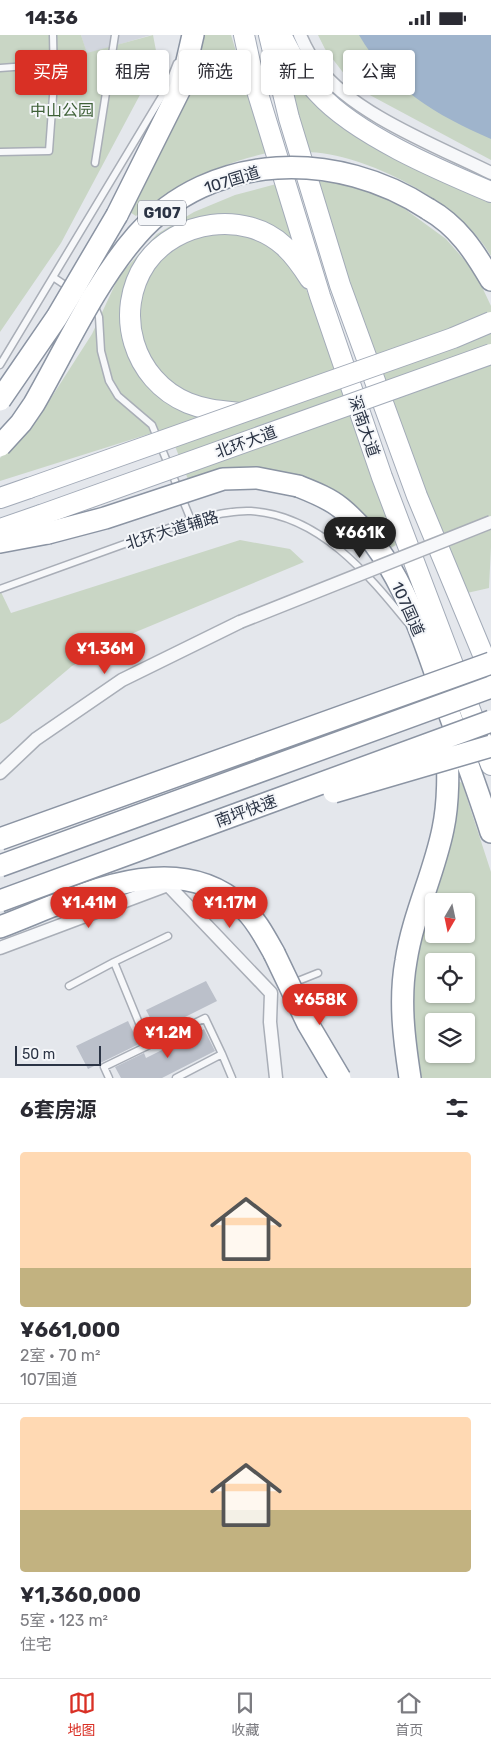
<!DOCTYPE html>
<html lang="zh">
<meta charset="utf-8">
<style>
:root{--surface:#fff;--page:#f2f2f3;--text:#2b2b33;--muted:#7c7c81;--line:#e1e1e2;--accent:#d93025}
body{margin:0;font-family:Rubik,"Noto Sans SC",sans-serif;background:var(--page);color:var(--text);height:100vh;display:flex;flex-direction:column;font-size:19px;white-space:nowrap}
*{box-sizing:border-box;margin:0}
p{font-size:16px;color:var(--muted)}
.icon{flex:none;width:28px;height:28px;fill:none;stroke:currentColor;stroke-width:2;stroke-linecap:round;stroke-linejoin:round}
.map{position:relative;height:1043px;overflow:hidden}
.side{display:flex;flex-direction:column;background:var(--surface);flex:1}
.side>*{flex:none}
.hud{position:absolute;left:15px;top:15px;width:461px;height:45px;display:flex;gap:10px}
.needle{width:32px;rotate:189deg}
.fabs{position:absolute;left:425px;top:858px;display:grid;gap:10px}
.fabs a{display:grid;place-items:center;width:50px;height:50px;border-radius:5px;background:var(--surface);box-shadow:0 1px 4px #0004;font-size:25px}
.scale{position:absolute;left:15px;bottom:12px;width:86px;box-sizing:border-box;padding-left:5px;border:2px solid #2b3445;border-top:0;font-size:14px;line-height:18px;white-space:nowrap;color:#2b3445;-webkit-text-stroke:4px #f4f6f9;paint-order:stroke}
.price{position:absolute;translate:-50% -42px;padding:0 11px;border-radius:18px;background:var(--accent);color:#fff;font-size:16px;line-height:32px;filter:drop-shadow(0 1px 2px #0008)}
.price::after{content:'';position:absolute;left:50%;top:30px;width:15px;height:11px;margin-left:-8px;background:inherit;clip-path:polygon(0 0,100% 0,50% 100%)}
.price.active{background:#222;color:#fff}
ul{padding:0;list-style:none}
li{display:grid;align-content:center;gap:10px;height:265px;padding:0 20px}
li+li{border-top:1px solid var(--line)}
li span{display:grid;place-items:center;height:155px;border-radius:5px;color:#555}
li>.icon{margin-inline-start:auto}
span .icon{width:90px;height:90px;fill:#fffc;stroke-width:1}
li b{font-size:21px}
h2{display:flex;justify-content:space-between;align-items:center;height:60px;padding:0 20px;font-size:21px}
.chip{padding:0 18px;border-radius:5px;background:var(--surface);box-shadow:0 1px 4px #0004;font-size:18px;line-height:45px}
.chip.active{background:var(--accent);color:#fff}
.status{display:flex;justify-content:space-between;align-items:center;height:35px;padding:0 25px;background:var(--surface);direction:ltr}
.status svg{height:14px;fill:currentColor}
.tabs{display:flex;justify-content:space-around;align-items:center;height:70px;border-top:1px solid var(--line);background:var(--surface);font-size:14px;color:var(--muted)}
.tabs a{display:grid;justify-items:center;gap:2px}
.tabs .active{color:var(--accent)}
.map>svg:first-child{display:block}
.built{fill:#d2d6de}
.green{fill:#c9d6c5;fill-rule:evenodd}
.water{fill:#9fb4cc}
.building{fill:#bbc0ca}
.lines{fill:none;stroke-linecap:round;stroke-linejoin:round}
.service-casing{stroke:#a9aeb7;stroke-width:9}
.minor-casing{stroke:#a9aeb7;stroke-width:15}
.primary-casing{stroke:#a3abb8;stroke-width:22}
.trunk-casing{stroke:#8b94a3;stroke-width:24}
.service{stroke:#f7f8fa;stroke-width:6}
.minor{stroke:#f7f8fa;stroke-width:12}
.primary{stroke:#fff;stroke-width:20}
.trunk{stroke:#fff;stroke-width:21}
.minor-bridge-casing{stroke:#a9aeb7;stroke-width:15;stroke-linecap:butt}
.primary-bridge-casing{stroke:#a3abb8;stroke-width:22;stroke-linecap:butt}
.trunk-bridge-casing{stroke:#8b94a3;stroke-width:24;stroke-linecap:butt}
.minor-bridge{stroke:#f7f8fa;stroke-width:12}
.primary-bridge{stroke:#fff;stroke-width:20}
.trunk-bridge{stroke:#fff;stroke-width:21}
.labels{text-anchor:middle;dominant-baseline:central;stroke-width:4;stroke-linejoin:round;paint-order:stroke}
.shield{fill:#f4f6f9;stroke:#676e7b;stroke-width:1}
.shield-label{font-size:15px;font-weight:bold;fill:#2b3445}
.park-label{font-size:16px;fill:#3f6138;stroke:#f4f6f9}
.street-label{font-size:16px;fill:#2b3445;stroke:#f4f6f9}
</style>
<div class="status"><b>14:36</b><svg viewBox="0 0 49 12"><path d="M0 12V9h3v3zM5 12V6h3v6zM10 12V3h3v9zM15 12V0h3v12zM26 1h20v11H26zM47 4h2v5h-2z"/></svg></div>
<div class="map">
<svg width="491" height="1043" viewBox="0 0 491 1043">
<rect width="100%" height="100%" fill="#e4e7ec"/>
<!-- built -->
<path class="built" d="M81,0H151L87,19Z"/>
<!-- green -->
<path class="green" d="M0,0H81L87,18L153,0L158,26L61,208L0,297Z
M203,0H231L267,118C217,130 175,149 136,181L125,174Z
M318,0H491V125L366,58L345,40L325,14Z
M288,46H297L322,76L366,103L491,167V221C462,168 364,117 305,117Z
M312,145L355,151L398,169L446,204L475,237L491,271V512L489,553L467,558L423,454Z
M280,148L296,204L306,254L320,287L398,509L387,515L318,448L189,447L168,393L0,446V423L42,377L92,299L119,241L157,199L194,177L235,160Z
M240,505L290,514L304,527L119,604L72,631L9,684L0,689V555L11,578Z
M458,746L462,748L491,837V1043H421L411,985L414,928ZM434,866H466V899H434ZM434,926H466V959H434ZM434,986H466V1019H434Z"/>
<!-- water -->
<path class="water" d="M359,0H491V104C437,81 389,52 359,0Z"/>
<!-- building -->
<path class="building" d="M206,946L217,966L157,996L146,975Z
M128,986L139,1009L88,1034L76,1011Z
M204,994L215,1016L162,1043H121L115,1032L144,1018L146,1023Z"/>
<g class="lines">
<defs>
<path id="service" d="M0,33L54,29
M0,117L49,116L54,47L53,0
M95,128L115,0
M53,242L71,254
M94,269L99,282L101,316L109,346L118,361L152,390L191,485
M0,330L168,51L177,28
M0,554L191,485C210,481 231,475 251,476C319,480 367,538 407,587
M293,948L318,938
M69,951L114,927
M148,1010L114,927L168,901
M109,1043L104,1032L205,983L222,1019
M176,1043L222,1019L232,1043"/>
<path id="minor" d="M300,0C305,12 311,23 319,33C353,79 439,112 491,138
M0,738L36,704L122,645L240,587
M0,913L168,850L271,958L270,987L276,1043"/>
<path id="primary" d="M244,0L254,46L320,261L382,442L491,730
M269,0L289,83L340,250L417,461L491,639
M281,0C292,21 302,41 318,58C356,100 439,135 491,157
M240,378C222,376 205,375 188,368C133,345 113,277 146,228C176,185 245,175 284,211C294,220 303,233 310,244
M0,463L29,453
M0,494L41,480"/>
<path id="trunk" d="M428,174C458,191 474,216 491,245
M117,180L181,52L193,0
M298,451C313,457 329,463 341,473C400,522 424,606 448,675C463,716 478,756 491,797
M0,507L48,498
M0,892C72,865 172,809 241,871C255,883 265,902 274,918
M410,1043C404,1004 399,965 406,926C413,880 434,839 443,794C449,766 448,735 447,707"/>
</defs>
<!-- service casing -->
<use href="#service" class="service-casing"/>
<!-- minor casing -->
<use href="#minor" class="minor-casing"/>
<!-- primary casing -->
<use href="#primary" class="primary-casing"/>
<!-- trunk casing -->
<use href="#trunk" class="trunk-casing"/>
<!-- service -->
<use href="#service" class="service"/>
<!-- minor -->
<use href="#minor" class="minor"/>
<!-- primary -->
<use href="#primary" class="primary"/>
<!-- trunk -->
<use href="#trunk" class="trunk"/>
<defs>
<path id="minor-bridge" d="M240,587L491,487"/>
<path id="primary-bridge" d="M29,453L453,303L491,287
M41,480L491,319"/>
<path id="trunk-bridge" d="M0,365L57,282L117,180
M0,411L21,388L34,369C66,313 95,248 137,200C212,115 338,115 428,174
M48,498L105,483L223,444L257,443L298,451
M334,757L491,711
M0,804L491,628
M0,831L491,652
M0,866L491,686
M274,918L308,989L340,1043"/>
</defs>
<!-- minor-bridge casing -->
<use href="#minor-bridge" class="minor-bridge-casing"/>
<!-- primary-bridge casing -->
<use href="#primary-bridge" class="primary-bridge-casing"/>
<!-- trunk-bridge casing -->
<use href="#trunk-bridge" class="trunk-bridge-casing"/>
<!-- minor-bridge -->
<use href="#minor-bridge" class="minor-bridge"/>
<!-- primary-bridge -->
<use href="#primary-bridge" class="primary-bridge"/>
<!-- trunk-bridge -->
<use href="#trunk-bridge" class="trunk-bridge"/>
</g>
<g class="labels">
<!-- shield labels -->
<rect class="shield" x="138" y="165.5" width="48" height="25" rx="4"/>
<g class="shield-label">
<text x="162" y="178">G107</text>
</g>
<!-- park labels -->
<g class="park-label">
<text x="62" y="75">中山公园</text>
</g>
<!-- street labels -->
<g class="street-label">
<text transform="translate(232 145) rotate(-17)">107国道</text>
<text transform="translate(364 391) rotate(71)">深南大道</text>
<text transform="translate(246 407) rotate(-20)">北环大道</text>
<text transform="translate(172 495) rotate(-17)">北环大道辅路</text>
<text transform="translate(408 574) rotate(66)">107国道</text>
<text transform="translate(246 776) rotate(-20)">南坪快速</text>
</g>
</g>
</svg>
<div class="fabs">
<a><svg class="needle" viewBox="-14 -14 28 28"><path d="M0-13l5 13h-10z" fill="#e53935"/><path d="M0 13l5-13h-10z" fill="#7c7c81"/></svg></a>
<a><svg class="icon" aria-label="locate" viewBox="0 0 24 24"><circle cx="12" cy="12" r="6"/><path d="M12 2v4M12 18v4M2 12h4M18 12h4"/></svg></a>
<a><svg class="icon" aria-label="layers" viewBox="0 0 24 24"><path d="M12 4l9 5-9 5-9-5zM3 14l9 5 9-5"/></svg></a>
</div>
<div class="scale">50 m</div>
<b class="price active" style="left:360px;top:524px">¥661K</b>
<b class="price" style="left:105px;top:640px">¥1.36M</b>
<b class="price" style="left:89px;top:894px">¥1.41M</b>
<b class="price" style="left:230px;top:894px">¥1.17M</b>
<b class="price" style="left:320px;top:991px">¥658K</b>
<b class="price" style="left:168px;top:1024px">¥1.2M</b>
<div class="hud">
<a class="chip active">买房</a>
<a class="chip">租房</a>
<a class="chip">筛选</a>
<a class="chip">新上</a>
<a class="chip">公寓</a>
</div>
</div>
<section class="side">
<h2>6套房源<svg class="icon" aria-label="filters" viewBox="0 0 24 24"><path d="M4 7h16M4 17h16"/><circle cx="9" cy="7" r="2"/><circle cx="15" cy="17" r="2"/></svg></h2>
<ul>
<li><span style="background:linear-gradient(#ffd9b3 75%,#c2b280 0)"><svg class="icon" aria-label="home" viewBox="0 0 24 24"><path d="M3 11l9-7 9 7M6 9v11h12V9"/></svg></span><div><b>¥661,000</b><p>2室 · 70 m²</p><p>107国道</p></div></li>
<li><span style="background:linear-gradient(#ffd9b3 60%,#c2b280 0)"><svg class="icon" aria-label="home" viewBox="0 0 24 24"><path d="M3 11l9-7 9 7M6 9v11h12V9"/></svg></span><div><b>¥1,360,000</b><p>5室 · 123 m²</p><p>住宅</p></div></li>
</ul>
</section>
<nav class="tabs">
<a class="active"><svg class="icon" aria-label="map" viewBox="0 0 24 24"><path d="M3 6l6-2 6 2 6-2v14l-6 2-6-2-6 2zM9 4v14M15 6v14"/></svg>地图</a>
<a><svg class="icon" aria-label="saved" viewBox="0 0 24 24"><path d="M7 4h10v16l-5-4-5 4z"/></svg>收藏</a>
<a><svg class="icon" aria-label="home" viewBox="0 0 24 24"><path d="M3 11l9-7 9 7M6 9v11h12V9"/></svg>首页</a>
</nav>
